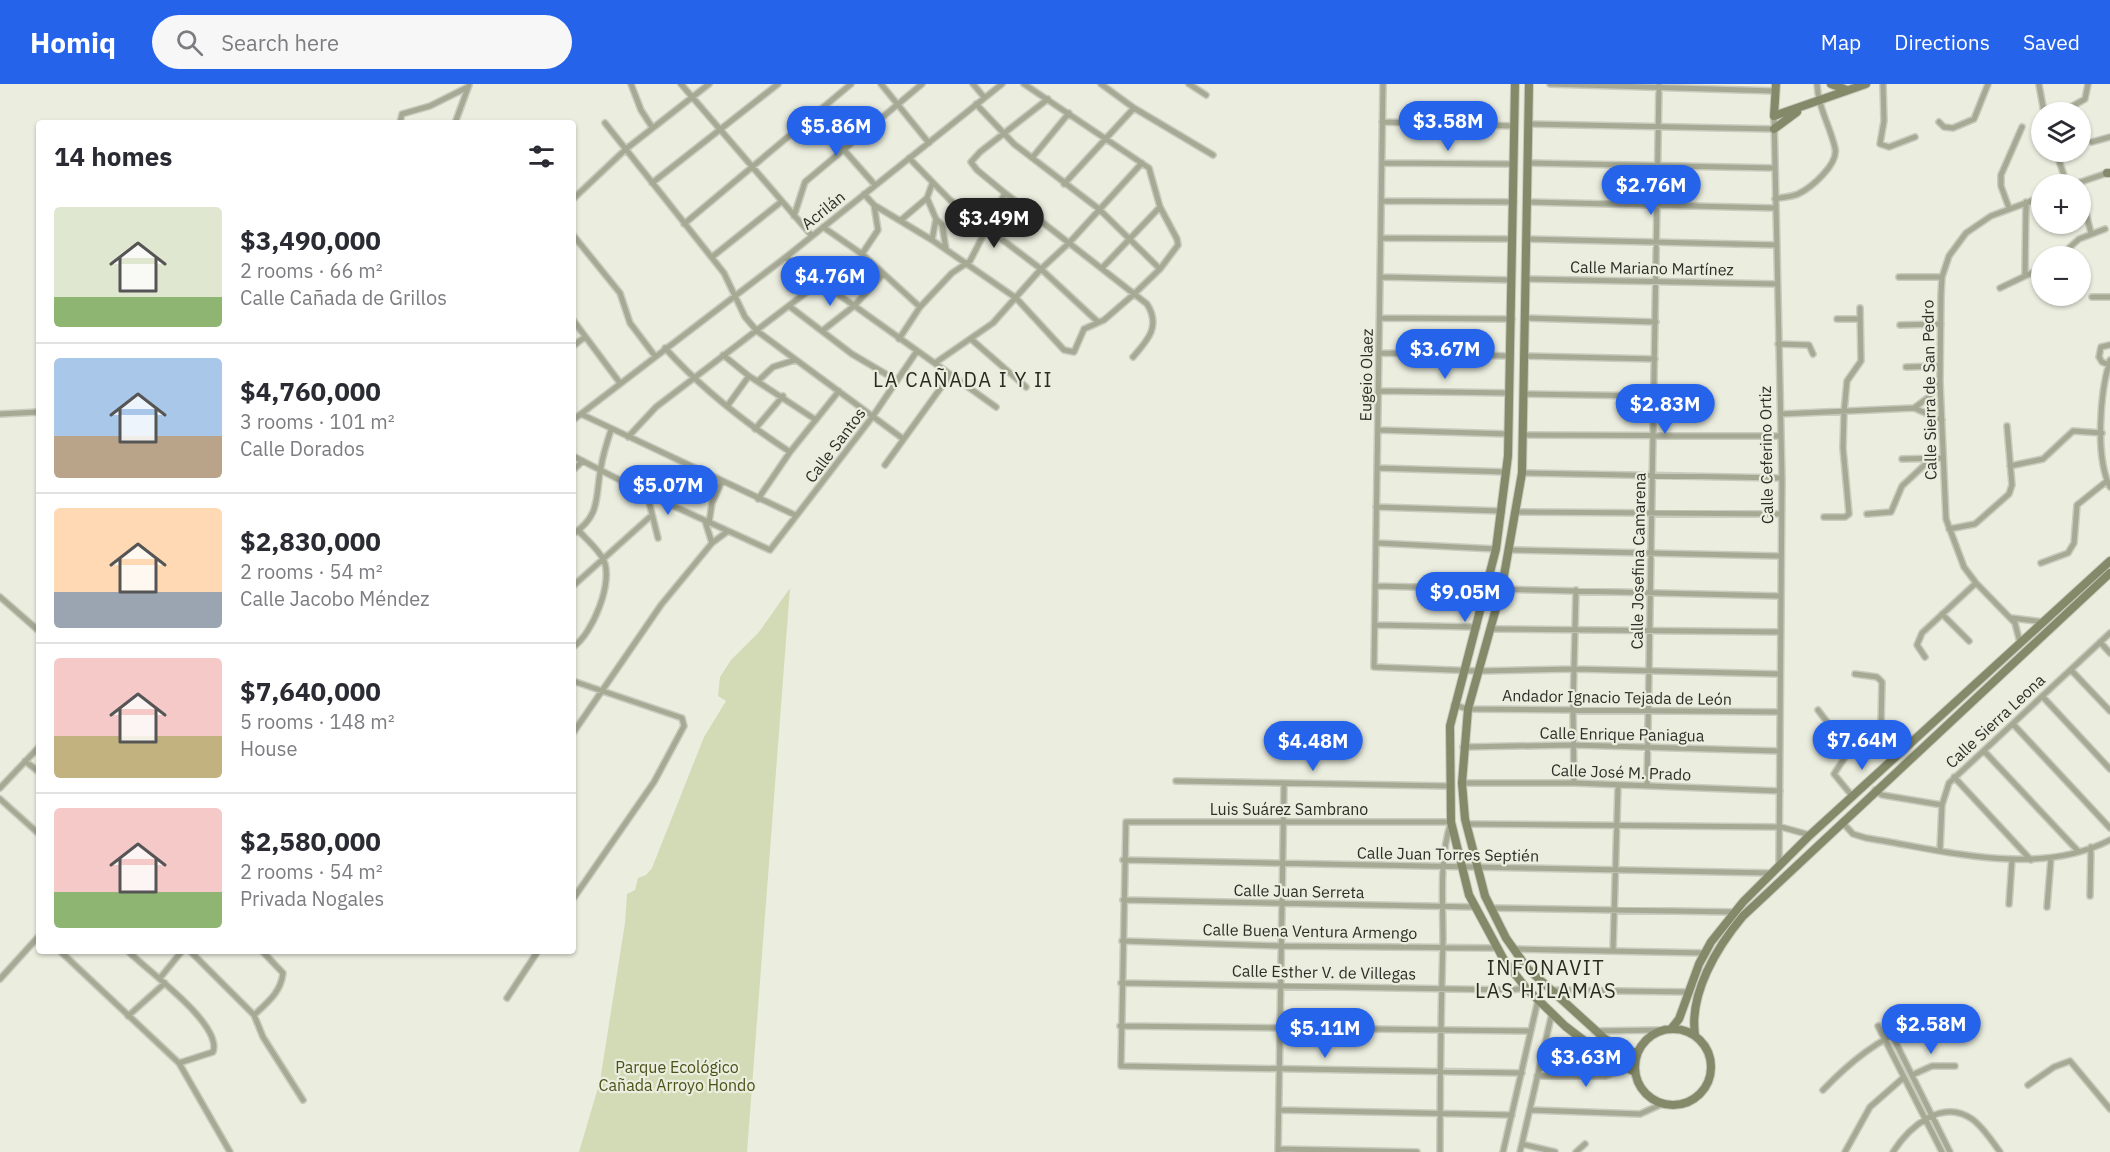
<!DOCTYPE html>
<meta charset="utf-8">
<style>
:root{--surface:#fff;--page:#f7f7f7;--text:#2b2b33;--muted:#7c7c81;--line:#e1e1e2;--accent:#2563eb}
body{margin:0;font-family:"IBM Plex Sans",sans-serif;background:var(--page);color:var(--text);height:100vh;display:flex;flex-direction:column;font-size:22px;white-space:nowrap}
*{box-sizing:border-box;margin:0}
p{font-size:20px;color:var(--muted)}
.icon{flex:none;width:33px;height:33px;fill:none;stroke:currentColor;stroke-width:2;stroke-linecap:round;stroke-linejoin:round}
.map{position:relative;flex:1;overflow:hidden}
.panel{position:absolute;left:36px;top:36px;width:540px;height:834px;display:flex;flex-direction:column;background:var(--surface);border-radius:6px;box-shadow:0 2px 4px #0004}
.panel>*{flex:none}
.controls{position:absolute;left:2031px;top:18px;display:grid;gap:12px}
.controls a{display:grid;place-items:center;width:60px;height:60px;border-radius:50%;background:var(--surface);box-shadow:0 2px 4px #0004;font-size:30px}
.price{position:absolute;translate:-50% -51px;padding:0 14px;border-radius:21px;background:var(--accent);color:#fff;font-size:20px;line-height:39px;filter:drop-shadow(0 2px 3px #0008)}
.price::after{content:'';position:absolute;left:50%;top:36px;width:18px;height:14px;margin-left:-9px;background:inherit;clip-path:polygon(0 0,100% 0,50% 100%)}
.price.on{background:#222;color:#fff}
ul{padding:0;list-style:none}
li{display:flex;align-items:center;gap:18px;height:150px;padding:0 18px}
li+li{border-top:2px solid var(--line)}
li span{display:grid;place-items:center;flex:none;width:168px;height:120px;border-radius:6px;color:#555}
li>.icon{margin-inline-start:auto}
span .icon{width:72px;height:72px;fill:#fffc;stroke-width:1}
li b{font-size:26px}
h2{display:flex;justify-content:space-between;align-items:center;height:72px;padding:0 18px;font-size:26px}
header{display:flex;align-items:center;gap:36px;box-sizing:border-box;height:84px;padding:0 30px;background:var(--accent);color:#fff}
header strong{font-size:28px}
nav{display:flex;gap:33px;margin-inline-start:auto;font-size:21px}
.search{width:420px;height:54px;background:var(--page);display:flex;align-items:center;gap:15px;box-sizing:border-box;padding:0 21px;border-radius:33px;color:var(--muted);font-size:22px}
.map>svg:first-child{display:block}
.green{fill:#d3dab6}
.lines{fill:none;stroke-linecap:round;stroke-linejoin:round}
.street-casing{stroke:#c9cbbe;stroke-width:8}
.secondary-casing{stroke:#c9cbbe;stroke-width:10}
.street{stroke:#a6aa94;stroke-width:5}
.secondary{stroke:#848a69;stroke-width:8}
.labels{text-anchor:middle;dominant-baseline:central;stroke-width:4.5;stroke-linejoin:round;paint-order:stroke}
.street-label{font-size:16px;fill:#2d2e28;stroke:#ebeedf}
.park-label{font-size:16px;fill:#4b5218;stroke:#ebeedf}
.quarter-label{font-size:20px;letter-spacing:1.5px;fill:#292b20;stroke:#ebeedf}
</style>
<header>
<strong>Homiq</strong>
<div class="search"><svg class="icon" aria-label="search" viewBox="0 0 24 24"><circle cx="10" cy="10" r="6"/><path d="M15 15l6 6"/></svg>Search here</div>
<nav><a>Map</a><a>Directions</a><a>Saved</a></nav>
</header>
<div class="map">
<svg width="2110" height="1068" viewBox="0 0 2110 1068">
<rect width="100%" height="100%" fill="#ebeedf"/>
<!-- green -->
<path class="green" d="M790,504L747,1068H579L600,997L625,839L627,810L635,806L638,794L646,791L652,784L704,653L726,617L718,612L720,593L731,576L759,548Z"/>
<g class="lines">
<defs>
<path id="street" d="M631,0L641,26L652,43
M681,0L812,152
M881,0L929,59
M973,0L984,13
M1101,0L1134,24L1213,71
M1189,0L1206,11
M1383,0L1374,583L1478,587L1575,585L1780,590
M1550,0L1775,7
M1883,0L1884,37L1880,60L1889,63L1915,53
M2039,1L2044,28
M1048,15L980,68L971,78L977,86L1005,109L1147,220C1161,242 1148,256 1133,273
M976,20L1014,60L1099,125L1160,185
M2062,28L2085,15L2088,0
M813,31L875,101
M1774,32L1782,394L1779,783
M1382,38L1514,42
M1939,38L1944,43L1953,44L1974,35L1988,0
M400,39L402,30L430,22L468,3
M455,39L469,1
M605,39L724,189L745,233L757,247L902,354
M1529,40L1774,45
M2092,58L2110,53
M2056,68L2067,100
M909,74L950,116L1041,185L1098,238
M1032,74L1069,29
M1382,79L1514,80
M1528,79L1775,84
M652,99L778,0
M932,100L927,114L936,135L932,156
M1064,100L1134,24
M2075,100L2110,88
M2080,105L2091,149
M864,110L874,121L932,156L1016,214L1064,266L1074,268L1084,245L1104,236L1133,211L1160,185L1178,161L1177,155L1160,123L1149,84L1024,0
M573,115L626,65L709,0
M1775,115C1783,113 1791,113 1798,110C1811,104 1839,80 1835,64C1830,42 1818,23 1817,0
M1381,117L1514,118
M1527,118L1775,124
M2009,124L2001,102V91L2022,43
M794,132L805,98L922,0
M936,135L942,141L946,165
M901,136L927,114
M684,140L851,0
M823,143L862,170L920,223
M573,151L620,209L630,239L655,272
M1381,154L1513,155
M1526,155L1777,161
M862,170L878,146L874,121
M2060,172L2079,155L2105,145
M712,173L781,118
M786,173L996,323
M1102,184L1160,123
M2025,191L2026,118
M1381,193L1512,196
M1899,193H1942
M1526,195L1777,200
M2000,204L2042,184
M2092,213H2110
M789,222L852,270L896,296
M1381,234L1512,235
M1525,234L1656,238
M1837,235H1860
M573,236L620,299
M1900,241L1941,240
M822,247L854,222L883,190
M899,255L920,223L952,189L970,177L1005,109
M971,255L1026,303
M1778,260L1809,261L1813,270
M573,262L585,253
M665,264C701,304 744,338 790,368
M1380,269L1511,272
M723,271L749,292L816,336
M1524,272L1655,275
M2110,276C2100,308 2095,373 2110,403
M935,279L993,239L1041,185L1069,159L1142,79
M2109,281L2102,278L2099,273L2101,263L2110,261
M1906,283L1940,282
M758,297L773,283L795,276
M1379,307L1510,309
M1524,310L1654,312
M728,321L749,292
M1914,324L1929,313L1939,298
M0,330L39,328
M581,330L795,431
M1781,330L1914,324L1942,336
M573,336L786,173L1002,0
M755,345L783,312
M1378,346L1509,350
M1524,351L1781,352
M628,353L656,323L820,198
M573,372L647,410L770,466L873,332L917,267
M1902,375L1943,374
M885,381L950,291
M2010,382L2043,375L2073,347L2102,349
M1377,384L1507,388
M573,386L583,377
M1522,389L1782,394
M647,410L658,454
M758,415L790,368L839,307
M1376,423L1502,427
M1518,428L1781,430
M1867,430L1891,428L1902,402L1931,375
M1824,433H1845L1849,430L1843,364L1844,328L1847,297L1861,277L1860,224
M705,437L712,459
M709,439L712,419L722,397
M1949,445L1975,440L2009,410L2012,401L2007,342
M573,450C602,431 595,411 601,383C603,370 607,358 611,346
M1377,459L1496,465
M1511,466L1780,472
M2041,479L2068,469L2074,459L2077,421L2107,397
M573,502L652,431
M1375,502L1780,512
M0,513L39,547
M1942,530L1969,557
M2012,534L2044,538
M1375,541L1477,543
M1492,545L1781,548
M2100,558L2110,569
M2020,559L2015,539L1976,499L1964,483L1946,435L1940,298L1941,211L1942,193L1949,172L1966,149L1991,132L2042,113
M573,563C592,551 615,496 603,475C598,465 586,455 579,447
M1925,573L1917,561L1922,549L1976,499
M2071,586L2110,627
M1855,590L1877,593L1882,598L1881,641L1903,667
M573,597L682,634L684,642L654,698L573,815
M2042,612L2110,685
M1454,621L1468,625L1780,628
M1818,626L1849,667L1834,690L1853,713
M2013,640L2110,744
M573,649L661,521L712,459L728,447
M1463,663L1573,661L1779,667
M1984,667L2078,767
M25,677L39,688
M1954,693L2031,776
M1176,697L1448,702
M1462,699H1574L1780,707
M1574,699L1573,624L1576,506
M1647,702L1659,0
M0,704L39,663
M1875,706L1882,711L1942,721
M0,715L39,750
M1842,738L1853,750L1866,754C1943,766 2037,794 2110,756
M1466,740L1781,743L1810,751
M1940,766L1942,721L1949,699L2110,549
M1123,776L1771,789
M2090,812L2091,763
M1123,816L1475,823
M2009,820L2012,776
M2047,823L2051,774
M1491,824L1733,828
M1122,857L1282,862L1497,864
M1514,865L1705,869
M60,867L179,979L230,1068
M128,867C146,886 223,940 213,968L179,979
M190,867L254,931L263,953L303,1016
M1613,867L1618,702
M160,894L182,867
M0,895L39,852
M1121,899L1510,906L1526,904
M1550,906L1689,908
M507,914L538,867
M254,931C268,918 281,908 283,889L262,867
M128,932L165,899
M1886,939L1950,1068
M1120,942L1531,947
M1878,942L1942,1068
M1594,947L1662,946
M1912,991L1932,982H1955
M1537,992H1606L1627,985
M2028,1001L2054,983L2070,977L2110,1025
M1823,1006C1850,978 1878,955 1915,941
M1279,1026L1512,1031
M1530,1026L1640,1030L1662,1020
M1522,1060L1555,1068
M1278,1065L1417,1068
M1278,1068L1284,699
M1440,1068C1440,997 1441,927 1443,856C1443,817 1439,775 1451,738H1126L1121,982L1522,989
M1503,1068L1538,916
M1520,1068L1552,929
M1576,1068L1585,1060
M1845,1068L1870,1023L1903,994
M1893,1068C1909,1043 1942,1014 1972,1035C1983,1043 1992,1057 2000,1068"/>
<path id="secondary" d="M1515,0L1508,372L1496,465L1450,642L1451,738L1469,811L1504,876L1526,904L1565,942L1608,975L1635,988
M1529,0L1522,389L1502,503L1468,625L1462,699L1465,735L1485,812L1506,854L1527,884L1604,954L1625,968H1637
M1776,0L1774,32L1866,0
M1831,0L1847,6
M1774,45L1797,28
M2107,89H2110
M1635 983a38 38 0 1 1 76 0a38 38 0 1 1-76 0Z
M1671,945L1679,935L1699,880L1711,858L1743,818L1810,751L2110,477
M1695,951C1689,909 1717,863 1743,832L2110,489"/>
</defs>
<!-- street casing -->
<use href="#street" class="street-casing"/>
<!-- secondary casing -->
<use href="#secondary" class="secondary-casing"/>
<!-- street -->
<use href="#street" class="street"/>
<!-- secondary -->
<use href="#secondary" class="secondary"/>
</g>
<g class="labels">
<!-- street labels -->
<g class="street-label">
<text transform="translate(823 126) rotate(-39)">Acrilán</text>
<text transform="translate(1652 184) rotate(1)">Calle Mariano Martínez</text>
<text transform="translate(1366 291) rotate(-89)">Eugeio Olaez</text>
<text transform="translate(1929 306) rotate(-91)">Calle Sierra de San Pedro</text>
<text transform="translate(835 361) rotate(-53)">Calle Santos</text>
<text transform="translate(1766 371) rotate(-91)">Calle Ceferino Ortiz</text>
<text transform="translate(1638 477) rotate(-89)">Calle Josefina Camarena</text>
<text transform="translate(1617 613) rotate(1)">Andador Ignacio Tejada de León</text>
<text transform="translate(1995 637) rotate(-43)">Calle Sierra Leona</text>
<text transform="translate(1622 650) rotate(1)">Calle Enrique Paniagua</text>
<text transform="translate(1621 688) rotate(2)">Calle José M. Prado</text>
<text x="1289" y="725">Luis Suárez Sambrano</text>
<text transform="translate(1448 770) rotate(1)">Calle Juan Torres Septién</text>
<text transform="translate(1299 807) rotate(1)">Calle Juan Serreta</text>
<text transform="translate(1310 847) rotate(1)">Calle Buena Ventura Armengo</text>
<text transform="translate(1324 888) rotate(1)">Calle Esther V. de Villegas</text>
</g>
<!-- park labels -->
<g class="park-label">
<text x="677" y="983">Parque Ecológico<tspan x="677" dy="18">Cañada Arroyo Hondo</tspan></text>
</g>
<!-- quarter labels -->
<g class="quarter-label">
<text x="963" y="295">LA CAÑADA I Y II</text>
<text x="1546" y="883">INFONAVIT<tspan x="1546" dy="23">LAS HILAMAS</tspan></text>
</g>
</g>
</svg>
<div class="controls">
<a><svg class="icon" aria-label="layers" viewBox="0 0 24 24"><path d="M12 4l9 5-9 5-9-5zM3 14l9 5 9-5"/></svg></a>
<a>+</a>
<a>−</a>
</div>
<b class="price" style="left:1448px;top:68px">$3.58M</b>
<b class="price" style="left:836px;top:73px">$5.86M</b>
<b class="price" style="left:1651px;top:132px">$2.76M</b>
<b class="price on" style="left:994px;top:165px">$3.49M</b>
<b class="price" style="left:830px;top:223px">$4.76M</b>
<b class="price" style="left:1445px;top:296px">$3.67M</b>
<b class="price" style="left:1665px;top:351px">$2.83M</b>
<b class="price" style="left:668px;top:432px">$5.07M</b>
<b class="price" style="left:1465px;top:539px">$9.05M</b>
<b class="price" style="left:1862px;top:687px">$7.64M</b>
<b class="price" style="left:1313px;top:688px">$4.48M</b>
<b class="price" style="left:1931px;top:971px">$2.58M</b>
<b class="price" style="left:1325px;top:975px">$5.11M</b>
<b class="price" style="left:1586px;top:1004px">$3.63M</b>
<section class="panel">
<h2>14 homes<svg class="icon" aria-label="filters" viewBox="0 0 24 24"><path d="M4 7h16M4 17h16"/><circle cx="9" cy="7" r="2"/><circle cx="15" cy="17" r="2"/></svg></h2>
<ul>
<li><span style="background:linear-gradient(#dfe7d0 75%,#8fb573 0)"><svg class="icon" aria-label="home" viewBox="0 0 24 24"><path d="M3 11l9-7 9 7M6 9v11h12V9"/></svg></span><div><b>$3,490,000</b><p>2 rooms · 66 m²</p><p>Calle Cañada de Grillos</p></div></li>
<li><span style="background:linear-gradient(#a9c7e8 65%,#b9a48a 0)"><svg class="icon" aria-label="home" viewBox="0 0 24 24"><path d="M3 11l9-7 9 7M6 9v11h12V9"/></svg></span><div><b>$4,760,000</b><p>3 rooms · 101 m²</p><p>Calle Dorados</p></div></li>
<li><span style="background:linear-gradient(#ffd9b3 70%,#9aa5b1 0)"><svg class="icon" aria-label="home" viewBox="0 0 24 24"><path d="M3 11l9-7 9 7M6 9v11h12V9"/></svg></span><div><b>$2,830,000</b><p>2 rooms · 54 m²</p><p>Calle Jacobo Méndez</p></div></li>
<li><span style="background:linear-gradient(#f6c9c9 65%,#c2b280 0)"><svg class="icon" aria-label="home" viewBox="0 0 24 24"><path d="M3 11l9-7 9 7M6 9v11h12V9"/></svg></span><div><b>$7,640,000</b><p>5 rooms · 148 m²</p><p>House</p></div></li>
<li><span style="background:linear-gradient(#f6c9c9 70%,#8fb573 0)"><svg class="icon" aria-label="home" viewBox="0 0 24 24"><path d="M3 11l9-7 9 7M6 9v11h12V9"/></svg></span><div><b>$2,580,000</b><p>2 rooms · 54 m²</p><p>Privada Nogales</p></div></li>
</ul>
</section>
</div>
